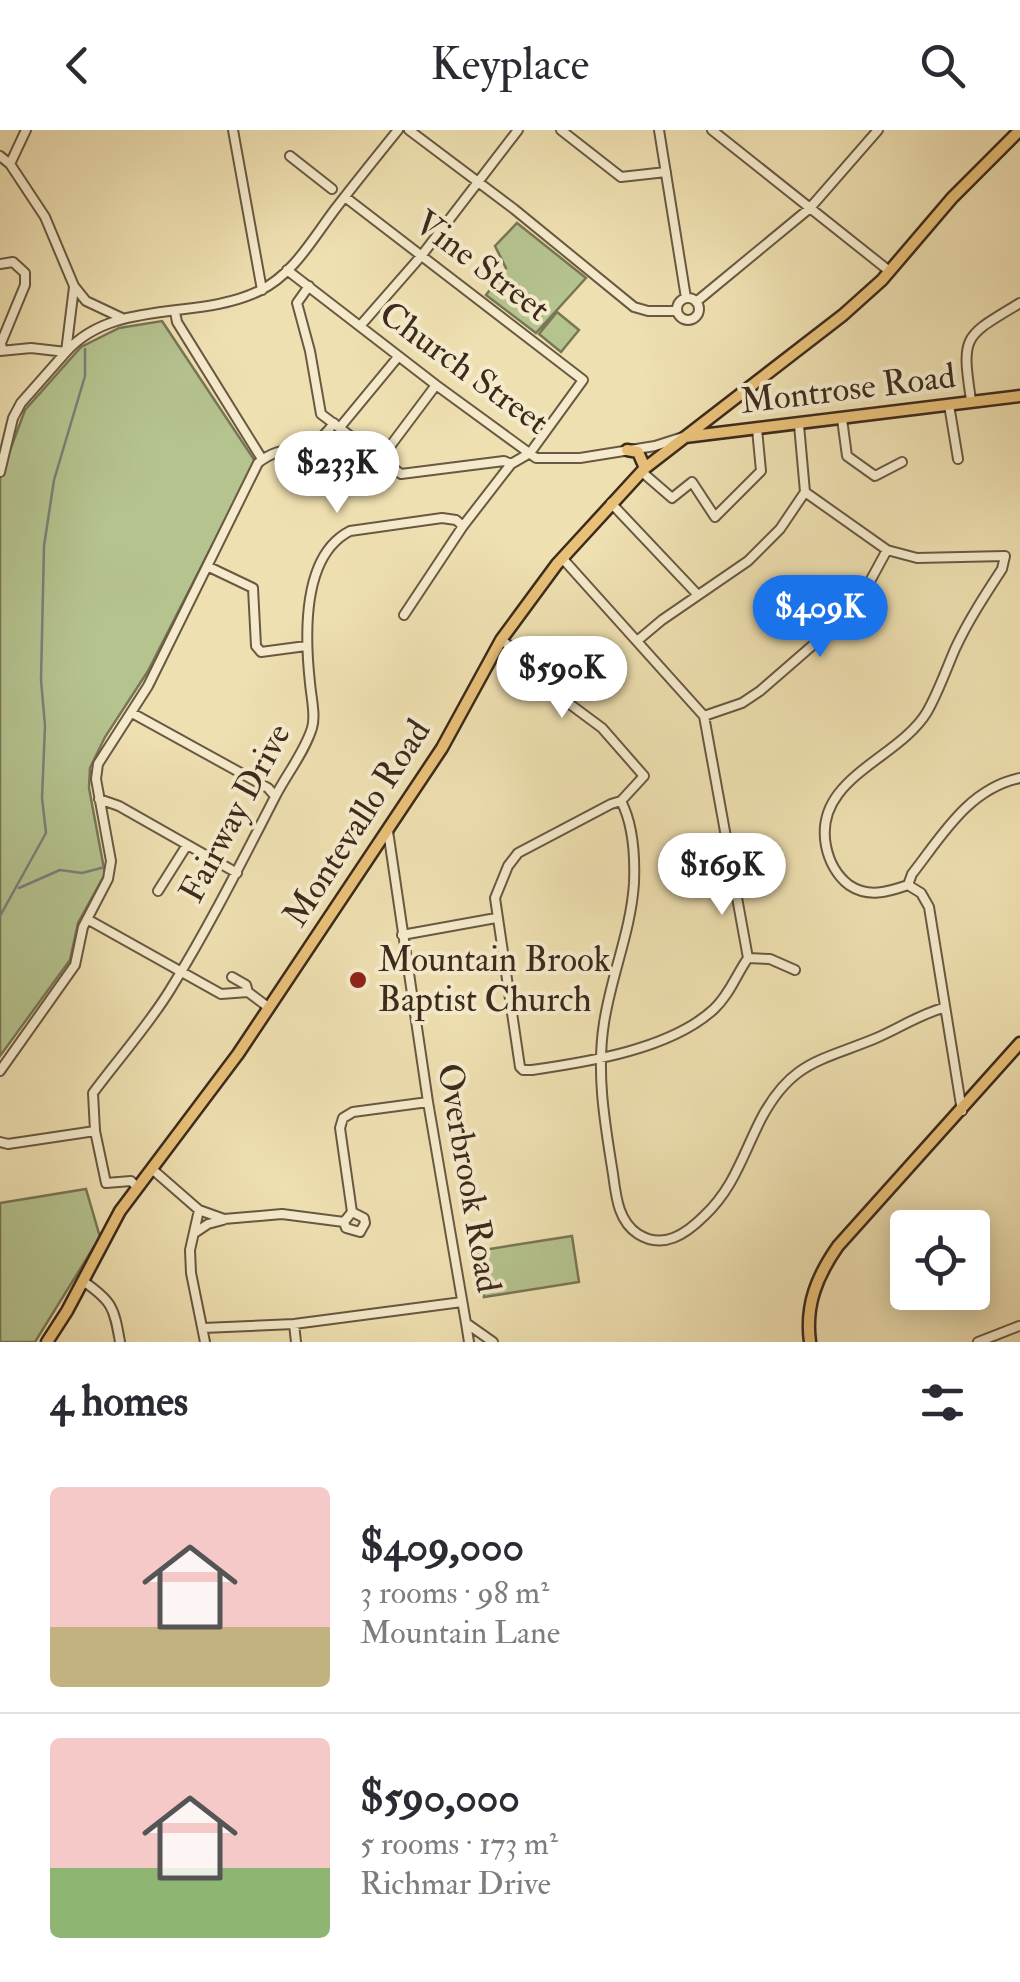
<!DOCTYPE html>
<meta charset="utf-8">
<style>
:root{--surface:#fff;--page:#f7f7f7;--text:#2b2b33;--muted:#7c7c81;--line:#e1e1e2;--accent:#1a73e8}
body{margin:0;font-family:"IM FELL Double Pica",serif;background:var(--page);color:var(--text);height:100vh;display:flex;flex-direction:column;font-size:38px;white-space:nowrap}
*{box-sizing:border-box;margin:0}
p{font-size:32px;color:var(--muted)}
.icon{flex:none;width:55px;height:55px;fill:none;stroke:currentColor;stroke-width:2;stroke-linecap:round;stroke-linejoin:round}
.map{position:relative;height:1212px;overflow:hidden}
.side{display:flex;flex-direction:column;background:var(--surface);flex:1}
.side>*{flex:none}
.controls{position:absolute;left:890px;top:1080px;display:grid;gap:20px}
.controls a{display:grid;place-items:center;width:100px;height:100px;border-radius:10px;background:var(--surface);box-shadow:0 5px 25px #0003;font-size:50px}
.price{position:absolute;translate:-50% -85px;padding:0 22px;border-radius:35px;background:#fff;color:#222;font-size:32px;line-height:65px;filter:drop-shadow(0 2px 5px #0008)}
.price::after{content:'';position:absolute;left:50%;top:60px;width:30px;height:22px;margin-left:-15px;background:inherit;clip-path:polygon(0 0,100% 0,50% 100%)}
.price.current{background:var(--accent);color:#fff}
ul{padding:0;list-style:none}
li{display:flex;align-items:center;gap:30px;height:250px;padding:0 50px}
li+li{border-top:2px solid var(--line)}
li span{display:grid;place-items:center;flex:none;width:280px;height:200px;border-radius:10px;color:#555}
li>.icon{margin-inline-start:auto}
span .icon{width:120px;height:120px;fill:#fffc;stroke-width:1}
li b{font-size:42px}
h2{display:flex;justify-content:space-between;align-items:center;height:120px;padding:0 50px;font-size:42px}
header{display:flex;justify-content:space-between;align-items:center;height:130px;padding:0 50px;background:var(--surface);font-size:45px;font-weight:600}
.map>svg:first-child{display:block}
.green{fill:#b5c38f;stroke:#787656;stroke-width:2.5}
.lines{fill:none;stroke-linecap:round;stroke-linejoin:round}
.stream{stroke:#78807a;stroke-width:2.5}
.minor-casing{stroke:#695842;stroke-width:12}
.major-casing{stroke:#3c2a1d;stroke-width:15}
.minor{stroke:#f5ebcc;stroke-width:8}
.major{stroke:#e8c078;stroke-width:10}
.poi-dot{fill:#8f2418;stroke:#f5ebcc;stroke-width:4}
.labels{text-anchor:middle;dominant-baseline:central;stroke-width:8;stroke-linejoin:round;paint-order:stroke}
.street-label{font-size:35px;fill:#3c2a1d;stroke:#f5ebcc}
.poi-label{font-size:35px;fill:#3c2a1d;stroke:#f5ebcc;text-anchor:start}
</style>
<header><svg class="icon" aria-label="back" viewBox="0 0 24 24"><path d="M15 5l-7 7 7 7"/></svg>Keyplace<svg class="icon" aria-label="search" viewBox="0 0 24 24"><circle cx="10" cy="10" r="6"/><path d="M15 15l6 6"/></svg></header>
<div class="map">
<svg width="1020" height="1212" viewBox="0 0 1020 1212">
<rect width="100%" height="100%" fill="#efe0b1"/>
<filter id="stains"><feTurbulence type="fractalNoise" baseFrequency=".002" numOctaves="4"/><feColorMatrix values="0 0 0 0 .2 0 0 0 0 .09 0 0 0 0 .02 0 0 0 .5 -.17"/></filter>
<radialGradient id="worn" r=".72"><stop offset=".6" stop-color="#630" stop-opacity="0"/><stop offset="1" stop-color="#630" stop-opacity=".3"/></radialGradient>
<!-- green -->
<path class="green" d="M517,93L586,148L536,203L486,165L506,138L495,116Z
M557,182L579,200L561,222L539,204Z
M162,191L255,331L148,541L105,607L90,638L89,658L105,744L78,793L70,830L0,926V347L25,280L81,217L119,198Z
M86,1059L100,1107L35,1212H0V1073Z
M572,1106L579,1152L484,1167L477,1121Z"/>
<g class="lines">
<!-- stream -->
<path class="stream" d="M19,758L60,740L82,743L105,737
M0,786L46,703L42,668L45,596L41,550L44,416L54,350L85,246V219"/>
<defs>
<path id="minor" d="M233,0L262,160
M409,0L514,79L634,177L648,181H677
M561,0L621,47L666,42
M659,0L686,168
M712,0L888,140
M0,26L10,34L45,87L74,156L86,171L122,188
M290,26L332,59
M10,34L26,0
M345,67L583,250L530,323L511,334L463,396L404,485
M0,134L13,132L25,143V155L1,213L2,220
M287,140L436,255L536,328H580L655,316L683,307
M309,156L297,173L310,221L321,284L401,344L504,331L511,334
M677 179a11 11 0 1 1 22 0a11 11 0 1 1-22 0Z
M696,172L810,78L878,0
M175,182L177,192L262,329
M360,196L422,125L518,0
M0,221L31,218L66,222C114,168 197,191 259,161C294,144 313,108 336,78C356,52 377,26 398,0
M971,270C961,204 964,207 1020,173
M949,275L958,329
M842,289L847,326L875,346L902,332
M799,295L805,362
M341,296L398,227
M382,327L436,255
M0,342L13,288L21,273L66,222L74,157
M642,342L672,368L692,352L715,387L761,341L757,299
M805,362L887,420L917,428L1005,426L1002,439C985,465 968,491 955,519C946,540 938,563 927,582C898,630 813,648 826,716C829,731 837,746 849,755C868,768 888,762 908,755L921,763L929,777L962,981
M611,373L698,465
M209,437L253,458L256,516L261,522L306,516
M501,510L514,519L567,572L602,598L644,646L621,671L611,674L518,723L508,736L495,768L520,937L523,940H532C588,932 671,919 714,879C730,864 736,845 748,828L704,586L563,429
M637,511L662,490L748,431L780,399L805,362
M132,583L268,658L275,666
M704,586L742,573L760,561L844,488L868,455L887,420
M99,669L119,676L237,743
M621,671C633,694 635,728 634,753C631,801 611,846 604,893C596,944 605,994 613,1044C616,1066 618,1091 638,1104C663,1120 686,1104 704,1086C734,1058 743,1024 761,989C791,932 820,931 874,909C898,899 918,885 943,878
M388,701L428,972L466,1193L493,1212
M908,755L912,744C942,706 968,659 1020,648
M158,761L187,715
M87,789L221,864L248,862L268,877
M402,805L496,788
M748,828L770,829L795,840
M232,847L246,855L248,862
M0,941L75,835L83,797L108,749L111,731L96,649L98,634L148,556L258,333C289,308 305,333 334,293
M0,1012L8,1014L95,1001
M152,1039L199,1080L224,1089L282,1084L344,1092
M137,1057L131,1051L106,1053L95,1001L93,963C118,929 148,896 170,860C209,797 242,731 276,665C287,644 305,621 312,598C316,586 311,566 310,553C305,507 301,426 350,401L442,388L456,390L463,396
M199,1080L190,1120L191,1143L205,1212
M344,1092L352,1082L340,998L343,988L353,982L428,972
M344,1092L346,1098L360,1102L365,1093L364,1088L352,1082
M196,1102L208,1094L223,1090
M83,1151C112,1171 114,1177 120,1212
M466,1193L469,1212
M294,1194L296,1212
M203,1198L294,1194L462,1172
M978,1212L1019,1196"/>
<path id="major" d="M685,307L1020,266
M627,320L638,322L645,338
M47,1212L67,1181L120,1081L238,924L442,618L501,510L557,434L645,338L843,185L882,150L952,68L1020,0
M810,1212C805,1175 817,1146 838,1116L1020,913"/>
</defs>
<!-- minor casing -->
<use href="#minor" class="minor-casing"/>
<!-- major casing -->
<use href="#major" class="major-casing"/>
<!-- minor -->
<use href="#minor" class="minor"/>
<!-- major -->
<use href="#major" class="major"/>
</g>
<!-- markers -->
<circle class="poi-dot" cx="358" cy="850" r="10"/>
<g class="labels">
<!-- street labels -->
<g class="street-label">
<text transform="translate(482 136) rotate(37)">Vine Street</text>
<text transform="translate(464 238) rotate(36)">Church Street</text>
<text transform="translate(848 259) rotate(-7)">Montrose Road</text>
<text transform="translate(235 683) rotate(-62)">Fairway Drive</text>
<text transform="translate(357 693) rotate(-57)">Montevallo Road</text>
<text transform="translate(469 1048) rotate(80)">Overbrook Road</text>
</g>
<!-- poi labels -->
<g class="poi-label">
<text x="378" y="830">Mountain Brook<tspan x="378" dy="40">Baptist Church</tspan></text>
</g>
</g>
<rect width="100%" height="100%" filter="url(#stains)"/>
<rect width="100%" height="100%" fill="url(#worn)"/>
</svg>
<div class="controls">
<a><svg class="icon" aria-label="locate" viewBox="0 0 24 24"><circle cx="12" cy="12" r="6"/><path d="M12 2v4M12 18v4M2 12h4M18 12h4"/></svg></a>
</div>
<b class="price" style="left:337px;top:386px">$233K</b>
<b class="price current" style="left:820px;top:530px">$409K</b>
<b class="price" style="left:562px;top:591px">$590K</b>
<b class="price" style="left:722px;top:788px">$169K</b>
</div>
<section class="side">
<h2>4 homes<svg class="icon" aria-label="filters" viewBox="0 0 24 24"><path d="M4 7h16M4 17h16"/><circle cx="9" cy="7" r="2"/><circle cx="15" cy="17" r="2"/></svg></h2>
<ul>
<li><span style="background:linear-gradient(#f6c9c9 70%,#c2b280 0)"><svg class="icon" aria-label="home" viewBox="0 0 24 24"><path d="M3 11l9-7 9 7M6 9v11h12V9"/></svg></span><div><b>$409,000</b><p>3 rooms · 98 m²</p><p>Mountain Lane</p></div></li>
<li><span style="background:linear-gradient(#f6c9c9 65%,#8fb573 0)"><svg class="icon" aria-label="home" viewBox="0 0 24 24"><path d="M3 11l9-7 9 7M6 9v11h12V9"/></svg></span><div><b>$590,000</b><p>5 rooms · 173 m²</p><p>Richmar Drive</p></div></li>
</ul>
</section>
